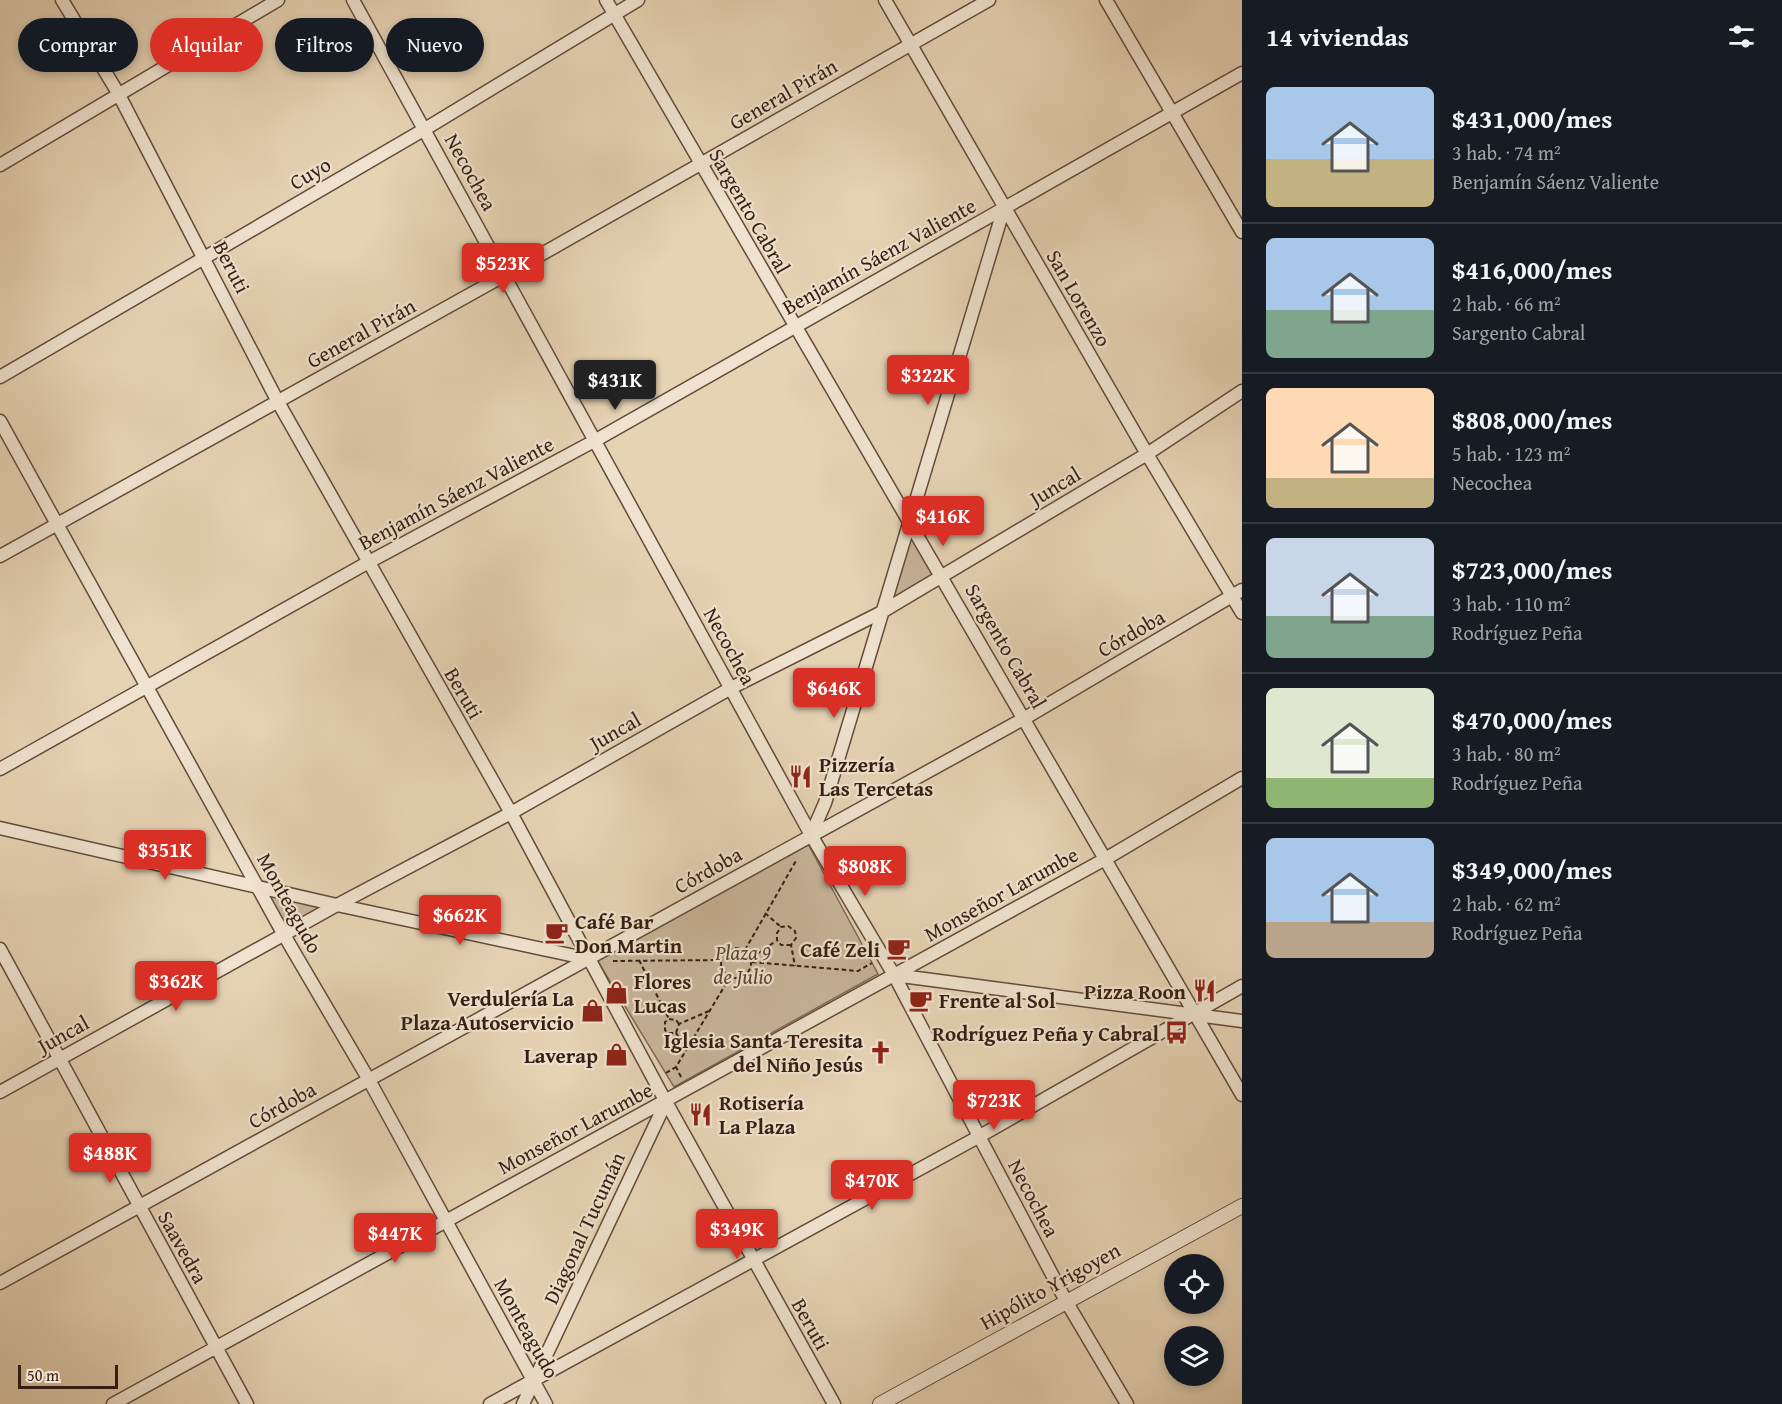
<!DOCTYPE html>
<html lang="es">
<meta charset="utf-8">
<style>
:root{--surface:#171b24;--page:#242831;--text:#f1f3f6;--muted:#9ea1a6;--line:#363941;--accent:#d93025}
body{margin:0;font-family:"Gentium Book Plus",serif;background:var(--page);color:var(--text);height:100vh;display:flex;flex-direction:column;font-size:22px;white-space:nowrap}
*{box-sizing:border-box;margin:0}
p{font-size:20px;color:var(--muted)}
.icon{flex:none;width:33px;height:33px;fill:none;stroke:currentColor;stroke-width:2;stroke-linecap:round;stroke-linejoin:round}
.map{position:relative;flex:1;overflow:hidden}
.drawer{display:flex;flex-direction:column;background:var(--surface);width:540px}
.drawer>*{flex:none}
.hud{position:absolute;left:18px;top:18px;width:570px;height:54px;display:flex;gap:12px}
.fabs{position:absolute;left:1164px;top:1254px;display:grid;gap:12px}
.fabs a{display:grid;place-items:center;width:60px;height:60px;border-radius:50%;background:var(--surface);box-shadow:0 3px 9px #0003;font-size:30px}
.scale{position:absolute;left:18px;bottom:15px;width:100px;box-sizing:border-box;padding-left:6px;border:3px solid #371e13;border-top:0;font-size:16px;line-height:21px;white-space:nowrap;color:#371e13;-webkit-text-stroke:4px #efe2ce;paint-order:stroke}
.price{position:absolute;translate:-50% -51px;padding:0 14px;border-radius:6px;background:var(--accent);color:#fff;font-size:20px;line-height:39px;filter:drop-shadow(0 2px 3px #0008)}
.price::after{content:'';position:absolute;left:50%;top:36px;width:18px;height:14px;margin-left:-9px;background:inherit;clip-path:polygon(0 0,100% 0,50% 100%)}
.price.selected{background:#222;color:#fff}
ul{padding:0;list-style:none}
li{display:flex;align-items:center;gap:18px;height:150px;padding:0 24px}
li+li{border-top:2px solid var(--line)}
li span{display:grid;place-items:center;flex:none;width:168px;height:120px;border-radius:9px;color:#555}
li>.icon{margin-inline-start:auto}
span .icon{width:72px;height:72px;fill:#fffc;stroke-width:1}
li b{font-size:26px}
h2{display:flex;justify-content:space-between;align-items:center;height:72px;padding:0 24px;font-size:26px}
.chip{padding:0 21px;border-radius:27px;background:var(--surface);box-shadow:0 3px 9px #0003;font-size:21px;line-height:54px}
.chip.selected{background:var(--accent);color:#fff}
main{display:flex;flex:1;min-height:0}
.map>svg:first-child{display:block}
.green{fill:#c8b499;stroke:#806956;stroke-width:1.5}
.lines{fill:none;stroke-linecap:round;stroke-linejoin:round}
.minor-casing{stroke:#634b3b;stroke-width:15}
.tertiary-casing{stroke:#634b3b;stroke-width:16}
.path{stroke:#371e13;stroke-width:2;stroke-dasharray:4.5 3;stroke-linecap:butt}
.minor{stroke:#efe2ce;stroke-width:12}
.tertiary{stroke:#efe2ce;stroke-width:14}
.labels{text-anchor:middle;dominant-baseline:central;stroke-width:4.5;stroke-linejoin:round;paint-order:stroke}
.street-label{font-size:21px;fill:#371e13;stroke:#efe2ce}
.poi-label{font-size:21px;font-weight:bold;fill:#371e13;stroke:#efe2ce;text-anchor:end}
.park-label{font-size:21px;font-style:italic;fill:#5b4434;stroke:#efe2ce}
</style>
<main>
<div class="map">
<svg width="1242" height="1404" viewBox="0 0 1242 1404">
<rect width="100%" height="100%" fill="#e6d3b4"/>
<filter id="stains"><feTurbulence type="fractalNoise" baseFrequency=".00333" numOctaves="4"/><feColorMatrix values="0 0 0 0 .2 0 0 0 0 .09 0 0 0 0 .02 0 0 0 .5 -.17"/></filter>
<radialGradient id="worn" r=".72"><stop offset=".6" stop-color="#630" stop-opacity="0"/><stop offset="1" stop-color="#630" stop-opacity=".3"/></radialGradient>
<!-- green -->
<path class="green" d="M908,521L943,576L880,613Z
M808,844L878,974L674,1087L597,960Z
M258,888L337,905L284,935Z"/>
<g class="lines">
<defs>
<path id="minor" d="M62,0L118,93L278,402L511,813L660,1091L834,1404
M353,0L811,835L894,975L1066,1301L1127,1404
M606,0L1242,1095
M885,0L1147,454L1242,613
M1106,0L1242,232
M0,165L278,0
M0,377L425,129L638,0
M0,421L284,935L369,1080L546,1404
M0,556L505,275L989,0
M0,769L367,563L596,440L1242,73
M0,828L337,905L589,959
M811,835L825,803L1004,208
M0,949L247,1404
M894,975L1242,1021
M0,1092L337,905L511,813L731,688L880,613L1147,454L1242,391
M0,1283L1025,718L1242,590
M113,1404L1107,858L1242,778
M490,1404L980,1136L1242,986
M523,1404L666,1102"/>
<path id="tertiary" d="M880,1404L1242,1206"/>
</defs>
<!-- minor casing -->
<use href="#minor" class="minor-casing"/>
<!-- tertiary casing -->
<use href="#tertiary" class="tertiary-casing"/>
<!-- path -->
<path class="path" d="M765,913L781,927
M791,945H781L777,940V933L781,927L788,926L795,931L796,938L791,945L795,966
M721 963a15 15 0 1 1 30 0a15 15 0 1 1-30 0Z
M745,950L797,859
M751,958L776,941
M639,960L669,1019
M613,961L721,960
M752,962L858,971L872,963
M679,1024L676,1020L669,1019L665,1022V1030L668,1033H676L679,1024L709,1011
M676,1033L686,1050
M666,1073L676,1067
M681,1077L676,1067L730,977"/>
<!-- minor -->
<use href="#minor" class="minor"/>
<!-- tertiary -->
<use href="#tertiary" class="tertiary"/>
</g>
<!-- icons -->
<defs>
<symbol id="restaurant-bare" viewBox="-9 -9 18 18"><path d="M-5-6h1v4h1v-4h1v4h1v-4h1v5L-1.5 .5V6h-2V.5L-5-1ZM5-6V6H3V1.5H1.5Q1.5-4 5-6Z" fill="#8f2418" stroke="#efe2ce" stroke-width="2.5" paint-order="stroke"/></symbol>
<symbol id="cafe-bare" viewBox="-9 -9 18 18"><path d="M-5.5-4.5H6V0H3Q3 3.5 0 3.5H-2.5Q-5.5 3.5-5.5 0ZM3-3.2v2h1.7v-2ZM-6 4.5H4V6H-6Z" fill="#8f2418" stroke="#efe2ce" stroke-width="2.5" paint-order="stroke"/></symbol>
<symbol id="shop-bare" viewBox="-9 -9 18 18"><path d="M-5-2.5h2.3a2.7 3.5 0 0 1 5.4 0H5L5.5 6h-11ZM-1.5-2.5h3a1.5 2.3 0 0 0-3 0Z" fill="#8f2418" stroke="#efe2ce" stroke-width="2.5" paint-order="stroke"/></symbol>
<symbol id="bus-bare" viewBox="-9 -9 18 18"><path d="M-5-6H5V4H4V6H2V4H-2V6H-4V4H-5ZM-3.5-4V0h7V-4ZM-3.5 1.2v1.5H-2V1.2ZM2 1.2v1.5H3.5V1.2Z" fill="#8f2418" stroke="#efe2ce" stroke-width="2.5" paint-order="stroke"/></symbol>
<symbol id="church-bare" viewBox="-9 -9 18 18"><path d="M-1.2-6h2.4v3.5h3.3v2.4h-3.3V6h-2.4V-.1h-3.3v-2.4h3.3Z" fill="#8f2418" stroke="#efe2ce" stroke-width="2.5" paint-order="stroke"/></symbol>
</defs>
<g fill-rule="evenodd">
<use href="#restaurant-bare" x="784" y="760" width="33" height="33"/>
<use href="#cafe-bare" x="540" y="916" width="33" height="33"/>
<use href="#cafe-bare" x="882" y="932" width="33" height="33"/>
<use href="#restaurant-bare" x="1188" y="974" width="33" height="33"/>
<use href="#shop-bare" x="600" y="976" width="33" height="33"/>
<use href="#cafe-bare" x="904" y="984" width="33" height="33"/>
<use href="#shop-bare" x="576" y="994" width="33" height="33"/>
<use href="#bus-bare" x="1160" y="1016" width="33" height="33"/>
<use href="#church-bare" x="864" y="1036" width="33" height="33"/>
<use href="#shop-bare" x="600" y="1038" width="33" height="33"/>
<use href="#restaurant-bare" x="684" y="1098" width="33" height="33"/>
</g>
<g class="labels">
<!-- street labels -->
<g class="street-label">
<text transform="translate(783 94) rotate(-30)">General Pirán</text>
<text transform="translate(471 172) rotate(61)">Necochea</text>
<text transform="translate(310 173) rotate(-30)">Cuyo</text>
<text transform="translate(750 211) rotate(60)">Sargento Cabral</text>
<text transform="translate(879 256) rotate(-29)">Benjamín Sáenz Valiente</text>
<text transform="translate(232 267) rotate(63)">Beruti</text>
<text transform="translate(1079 298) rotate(60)">San Lorenzo</text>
<text transform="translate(361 333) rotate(-29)">General Pirán</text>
<text transform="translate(1055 486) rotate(-31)">Juncal</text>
<text transform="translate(456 493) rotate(-28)">Benjamín Sáenz Valiente</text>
<text transform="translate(1131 633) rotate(-30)">Córdoba</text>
<text transform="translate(730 646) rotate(61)">Necochea</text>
<text transform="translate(1006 646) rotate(60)">Sargento Cabral</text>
<text transform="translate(464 693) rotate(60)">Beruti</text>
<text transform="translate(615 731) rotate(-30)">Juncal</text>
<text transform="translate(708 870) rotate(-29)">Córdoba</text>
<text transform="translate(1001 894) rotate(-29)">Monseñor Larumbe</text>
<text transform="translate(290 903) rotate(61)">Monteagudo</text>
<text transform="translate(63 1034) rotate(-29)">Juncal</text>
<text transform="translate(282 1105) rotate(-29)">Córdoba</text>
<text transform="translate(575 1128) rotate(-28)">Monseñor Larumbe</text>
<text transform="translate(1034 1198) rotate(62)">Necochea</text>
<text transform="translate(584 1228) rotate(-65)">Diagonal Tucumán</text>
<text transform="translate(183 1247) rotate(61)">Saavedra</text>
<text transform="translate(1050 1286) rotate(-29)">Hipólito Yrigoyen</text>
<text transform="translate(811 1324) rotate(61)">Beruti</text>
<text transform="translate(527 1328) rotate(61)">Monteagudo</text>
</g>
<!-- poi labels -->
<g class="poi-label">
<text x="819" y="764" text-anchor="start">Pizzería<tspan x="819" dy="24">Las Tercetas</tspan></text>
<text x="575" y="921" text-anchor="start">Café Bar<tspan x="575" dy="24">Don Martin</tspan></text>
<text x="880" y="949">Café Zeli</text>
<text x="634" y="981" text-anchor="start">Flores<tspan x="634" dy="24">Lucas</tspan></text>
<text x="1186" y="991">Pizza Roon</text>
<text x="574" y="998">Verdulería La<tspan x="574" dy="24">Plaza Autoservicio</tspan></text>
<text x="939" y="1000" text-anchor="start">Frente al Sol</text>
<text x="1159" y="1033">Rodríguez Peña y Cabral</text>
<text x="863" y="1040">Iglesia Santa Teresita<tspan x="863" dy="24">del Niño Jesús</tspan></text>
<text x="598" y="1055">Laverap</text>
<text x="719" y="1102" text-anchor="start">Rotisería<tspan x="719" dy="24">La Plaza</tspan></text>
</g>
<!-- park labels -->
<g class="park-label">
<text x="743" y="952">Plaza 9<tspan x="743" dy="24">de Julio</tspan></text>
</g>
</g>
<rect width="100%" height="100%" filter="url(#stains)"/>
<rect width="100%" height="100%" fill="url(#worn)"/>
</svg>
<div class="fabs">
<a><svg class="icon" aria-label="locate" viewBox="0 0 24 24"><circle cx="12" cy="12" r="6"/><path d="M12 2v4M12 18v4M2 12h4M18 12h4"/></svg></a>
<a><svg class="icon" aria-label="layers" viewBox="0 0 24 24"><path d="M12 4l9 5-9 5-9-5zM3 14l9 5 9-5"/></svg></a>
</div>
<div class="scale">50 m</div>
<b class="price" style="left:503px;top:294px">$523K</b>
<b class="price" style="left:928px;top:406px">$322K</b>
<b class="price selected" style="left:615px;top:411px">$431K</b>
<b class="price" style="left:943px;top:547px">$416K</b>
<b class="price" style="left:834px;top:719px">$646K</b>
<b class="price" style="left:165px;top:881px">$351K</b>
<b class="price" style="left:865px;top:897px">$808K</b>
<b class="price" style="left:460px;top:946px">$662K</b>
<b class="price" style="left:176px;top:1012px">$362K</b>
<b class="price" style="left:994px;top:1131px">$723K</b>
<b class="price" style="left:110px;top:1184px">$488K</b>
<b class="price" style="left:872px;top:1211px">$470K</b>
<b class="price" style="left:737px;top:1260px">$349K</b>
<b class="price" style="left:395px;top:1264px">$447K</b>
<div class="hud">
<a class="chip">Comprar</a>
<a class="chip selected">Alquilar</a>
<a class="chip">Filtros</a>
<a class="chip">Nuevo</a>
</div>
</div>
<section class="drawer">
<h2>14 viviendas<svg class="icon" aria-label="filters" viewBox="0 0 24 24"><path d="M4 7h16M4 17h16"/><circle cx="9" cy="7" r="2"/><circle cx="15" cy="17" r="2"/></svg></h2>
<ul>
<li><span style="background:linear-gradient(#a9c7e8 60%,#c2b280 0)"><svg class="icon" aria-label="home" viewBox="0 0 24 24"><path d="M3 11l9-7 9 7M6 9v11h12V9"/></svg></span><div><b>$431,000/mes</b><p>3 hab. · 74 m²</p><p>Benjamín Sáenz Valiente</p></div></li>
<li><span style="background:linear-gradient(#a9c7e8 60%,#7fa58c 0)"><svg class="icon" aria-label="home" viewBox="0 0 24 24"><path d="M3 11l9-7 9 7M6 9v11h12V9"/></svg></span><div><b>$416,000/mes</b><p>2 hab. · 66 m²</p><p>Sargento Cabral</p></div></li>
<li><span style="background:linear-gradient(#ffd9b3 75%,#c2b280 0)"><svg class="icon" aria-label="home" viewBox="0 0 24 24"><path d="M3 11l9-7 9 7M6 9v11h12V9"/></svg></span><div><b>$808,000/mes</b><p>5 hab. · 123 m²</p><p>Necochea</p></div></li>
<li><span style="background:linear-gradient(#c9d6e8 65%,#7fa58c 0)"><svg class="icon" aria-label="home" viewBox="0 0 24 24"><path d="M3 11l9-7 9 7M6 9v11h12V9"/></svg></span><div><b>$723,000/mes</b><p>3 hab. · 110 m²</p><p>Rodríguez Peña</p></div></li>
<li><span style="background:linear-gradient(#dfe7d0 75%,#8fb573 0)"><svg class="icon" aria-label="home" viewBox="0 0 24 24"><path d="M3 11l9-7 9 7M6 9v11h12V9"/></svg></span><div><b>$470,000/mes</b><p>3 hab. · 80 m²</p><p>Rodríguez Peña</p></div></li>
<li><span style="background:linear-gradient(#a9c7e8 70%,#b9a48a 0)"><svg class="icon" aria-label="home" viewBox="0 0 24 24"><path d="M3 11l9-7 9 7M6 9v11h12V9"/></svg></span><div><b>$349,000/mes</b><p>2 hab. · 62 m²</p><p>Rodríguez Peña</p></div></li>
</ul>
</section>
</main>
